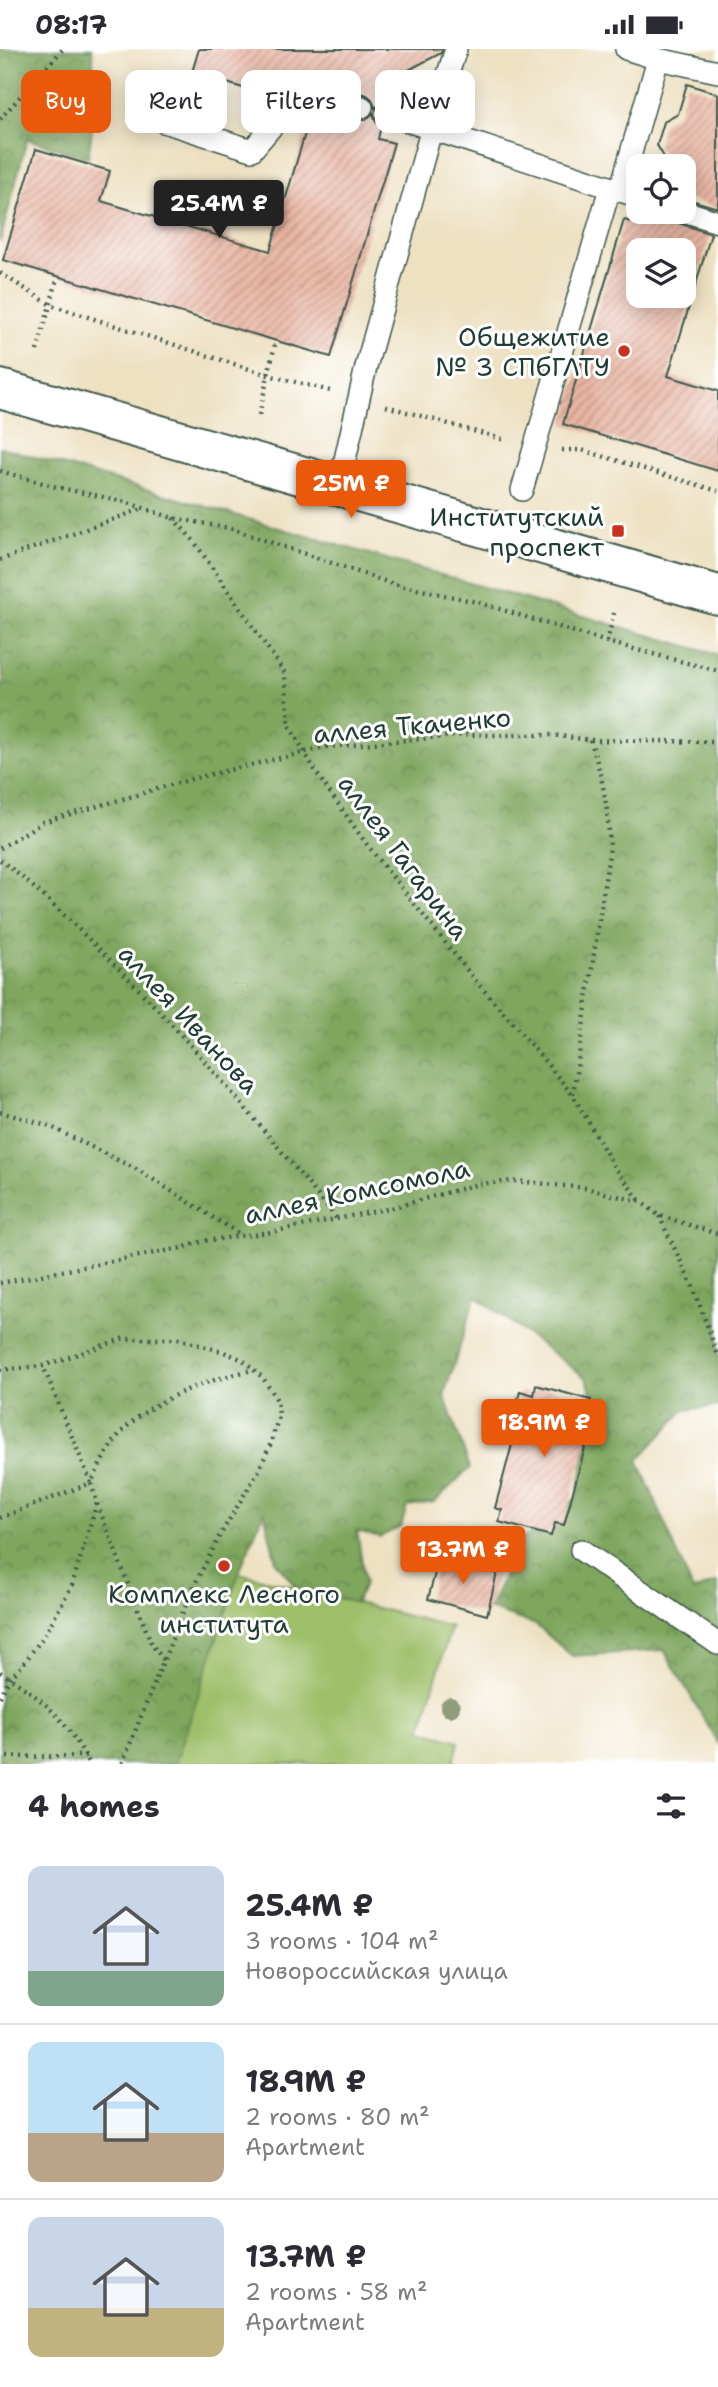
<!DOCTYPE html>
<meta charset="utf-8">
<style>
:root{--surface:#fff;--page:#f2f2f3;--text:#2b2b33;--muted:#7c7c81;--line:#e1e1e2;--accent:#ea580c}
body{margin:0;font-family:"Shantell Sans",sans-serif;background:var(--page);color:var(--text);height:100vh;display:flex;flex-direction:column;font-size:26px;white-space:nowrap}
*{box-sizing:border-box;margin:0}
p{font-size:23px;color:var(--muted)}
.icon{flex:none;width:38px;height:38px;fill:none;stroke:currentColor;stroke-width:2;stroke-linecap:round;stroke-linejoin:round}
.map{position:relative;height:1715px;overflow:hidden}
.side{display:flex;flex-direction:column;background:var(--surface);flex:1}
.side>*{flex:none}
.top-card{position:absolute;left:21px;top:21px;width:677px;height:63px;display:flex;gap:14px}
.controls{position:absolute;left:626px;top:105px;display:grid;gap:14px}
.controls a{display:grid;place-items:center;width:70px;height:70px;border-radius:14px;background:var(--surface);box-shadow:0 4px 18px #0003;font-size:35px}
.price{position:absolute;translate:-50% -60px;padding:0 16px;border-radius:7px;background:var(--accent);color:#fff;font-size:23px;line-height:46px;filter:drop-shadow(0 2px 4px #0008)}
.price::after{content:'';position:absolute;left:50%;top:42px;width:21px;height:16px;margin-left:-10px;background:inherit;clip-path:polygon(0 0,100% 0,50% 100%)}
.price.current{background:#222;color:#fff}
ul{padding:0;list-style:none}
li{display:flex;align-items:center;gap:21px;height:175px;padding:0 28px}
li+li{border-top:2px solid var(--line)}
li span{display:grid;place-items:center;flex:none;width:196px;height:140px;border-radius:14px;color:#555}
li>.icon{margin-inline-start:auto}
span .icon{width:84px;height:84px;fill:#fffc;stroke-width:1}
li b{font-size:30px}
h2{display:flex;justify-content:space-between;align-items:center;height:84px;padding:0 28px;font-size:30px}
.tag{padding:0 24px;border-radius:14px;background:var(--surface);box-shadow:0 4px 18px #0003;font-size:24px;line-height:63px}
.tag.current{background:var(--accent);color:#fff}
.status{display:flex;justify-content:space-between;align-items:center;height:49px;padding:0 35px;background:var(--surface);direction:ltr}
.status svg{height:19px;fill:currentColor}
.map>svg:first-child{display:block}
.forest{fill:url(#forest-crowns);stroke:#4e7248;stroke-width:2}
.garden{fill:#9dbf69;stroke:#5e7e4e;stroke-width:2}
.building{fill:url(#building-hatch);fill-rule:evenodd}
.lines{fill:none;stroke-linecap:round;stroke-linejoin:round}
.service-casing{stroke:#3e5649;stroke-width:24}
.secondary-casing{stroke:#3e5649;stroke-width:42}
.path{stroke:#3e5649;stroke-width:4.5;stroke-dasharray:2 5;stroke-linecap:butt}
.service{stroke:#fff;stroke-width:21}
.secondary{stroke:#fff;stroke-width:38}
.tree{fill:#919c7d}
.poi-dot{fill:#c8321e;stroke:#fff;stroke-width:2.5}
.labels{text-anchor:middle;dominant-baseline:central;stroke-width:6;stroke-linejoin:round;paint-order:stroke}
.poi-label{font-size:26px;fill:#1f3d34;stroke:#fff;text-anchor:end}
.street-label{font-size:26px;fill:#1f3d34;stroke:#fff}
</style>
<div class="status"><b>08:17</b><svg viewBox="0 0 49 12"><path d="M0 12V9h3v3zM5 12V6h3v6zM10 12V3h3v9zM15 12V0h3v12zM26 1h20v11H26zM47 4h2v5h-2z"/></svg></div>
<div class="map">
<svg width="718" height="1715" viewBox="0 0 718 1715">
<defs>
<pattern id="forest-crowns" width="20" height="18" patternUnits="userSpaceOnUse" patternTransform="scale(1.75)"><rect width="20" height="18" fill="#7ea65d"/><path d="M2 6a3 3 0 1 1 6 0M12 15a3 3 0 1 1 6 0" fill="none" stroke="#67884e"/></pattern>
<pattern id="building-hatch" width="6" height="6" patternUnits="userSpaceOnUse" patternTransform="scale(1.75)"><rect width="6" height="6" fill="#e9b5a2"/><path d="M-1 1l2-2M0 6l6-6M5 7l2-2" fill="none" stroke="#bc9485"/></pattern>
</defs>
<rect width="100%" height="100%" fill="#fff"/>
<filter id="ink" filterUnits="userSpaceOnUse"><feTurbulence type="fractalNoise" baseFrequency=".0143" numOctaves="2"/><feDisplacementMap in="SourceGraphic" scale="14" xChannelSelector="R" yChannelSelector="G"/><feConvolveMatrix kernelMatrix="1 2 1 2 8 2 1 2 1" color-interpolation-filters="sRGB"/></filter>
<filter id="wash" filterUnits="userSpaceOnUse"><feTurbulence type="fractalNoise" baseFrequency=".00686" numOctaves="4" result="noise"/><feDisplacementMap in="SourceGraphic" scale="28" xChannelSelector="R" yChannelSelector="G"/><feGaussianBlur stdDeviation="1.57" result="paint"/><feColorMatrix in="noise" values="0 0 0 0 0 0 0 0 0 0 0 0 0 0 0 0 0 1.4 0 .05"/><feComposite in="paint" operator="in"/></filter>
<g filter="url(#wash)">
<rect width="100%" height="100%" fill="#ede1c2"/>
<!-- forest -->
<path class="forest" d="M0,0H92L96,51L88,109L27,90L0,193Z
M0,398L718,606V1357L684,1361L638,1411L693,1542L718,1533V1694L664,1601L572,1607L536,1576L489,1560L518,1494L577,1449L595,1353L586,1329L476,1247L444,1346L470,1419L434,1453L407,1457L401,1477L380,1488L357,1482L365,1533L356,1554L305,1549L276,1513L264,1462L239,1524L183,1692L189,1715H0V647L4,631L0,613Z"/>
<!-- garden -->
<path class="garden" d="M239,1524L451,1578L421,1681L459,1692L453,1715H175Z"/>
<g id="blocks">
<!-- building -->
<path class="building" d="M199,0H442L441,4L397,27L389,52H383L375,59L372,50L367,46L308,27H301L295,31L278,50L192,23Z
M687,35L718,45V159L684,149V117H661L664,108L657,96L664,73L678,65Z
M308,55L359,71H366L373,64L376,73L381,77L378,90L394,94L331,308L3,211L36,100L110,122L101,152L270,202L312,61L305,59Z
M647,163H671L674,170L679,174L711,185L668,327L718,342V422L563,375L624,171L643,176ZM639,201H684V247H639Z
M536,1336L591,1351L588,1360L595,1362L564,1476L555,1474L551,1487L499,1473L502,1461L495,1459L518,1373L513,1371L520,1342L534,1346Z
M439,1509L497,1524L487,1566L428,1550Z"/>
</g>
</g>
<g filter="url(#ink)">
<use href="#blocks" fill-opacity="0" stroke="#3e5649" stroke-width="2"/>
<g class="lines">
<defs>
<path id="service" d="M626,0L658,10L718,23
M386,65L639,148
M164,73L252,101L304,40L362,58
M620,142L658,10
M684,162L718,173
M339,437L366,318L439,53L456,0
M522,441L610,139
M581,1501L718,1595"/>
<path id="secondary" d="M0,340L718,546"/>
</defs>
<!-- service casing -->
<use href="#service" class="service-casing"/>
<!-- secondary casing -->
<use href="#secondary" class="secondary-casing"/>
<!-- path -->
<path class="path" d="M0,70L63,0
M0,224L51,256L268,326L330,342
M37,302L58,228
M386,357L505,391
M259,366L276,291
M562,401H582L718,442
M0,422L60,439L122,452L173,469L229,479L393,535L477,553L607,593L718,622
M173,469L193,491L285,624L289,676L319,728L365,793L479,936L506,966L573,1046L613,1116L641,1153
M0,511L142,460
M607,593L614,564
M0,799L43,773L195,729L327,698L465,686H552L590,691L718,693
M0,811C39,840 72,874 107,908C189,990 263,1079 336,1169
M573,1045L610,798C608,761 603,726 590,691
M0,1063L47,1076L138,1121L241,1186
M659,1167L693,1238L718,1306
M0,1234L181,1199L204,1192L271,1183L391,1159L478,1135L517,1132L585,1139L641,1153L658,1166L718,1185
M0,1321L43,1317L122,1290H178L224,1303L243,1311L263,1329L277,1351L279,1366L271,1394L259,1421L219,1488L191,1543L122,1715
M97,1455L152,1596L164,1611
M0,1469L91,1434L43,1317
M0,1623C45,1651 64,1668 90,1715
M0,1648L10,1629L21,1618L46,1584L72,1536L97,1454L91,1434C99,1418 107,1401 118,1387C148,1351 209,1330 253,1321
M0,1708L86,1707"/>
<!-- service -->
<use href="#service" class="service"/>
<!-- secondary -->
<use href="#secondary" class="secondary"/>
</g>
<!-- trees -->
<circle class="tree" cx="450" cy="1658" r="10"/>
</g>
<!-- markers -->
<g class="poi-dot">
<circle cx="624" cy="302" r="7"/>
<rect x="611" y="475" width="14" height="14" rx="3.5"/>
<circle cx="224" cy="1517" r="7"/>
</g>
<g class="labels">
<!-- poi labels -->
<g class="poi-label">
<text x="610" y="287">Общежитие<tspan x="610" dy="30">№ 3 СПбГЛТУ</tspan></text>
<text x="604" y="467">Институтский<tspan x="604" dy="30">проспект</tspan></text>
<text x="224" y="1544" text-anchor="middle">Комплекс Лесного<tspan x="224" dy="30">института</tspan></text>
</g>
<!-- street labels -->
<g class="street-label">
<text transform="translate(412 676) rotate(-5)">аллея Ткаченко</text>
<text transform="translate(404 808) rotate(53)">аллея Гагарина</text>
<text transform="translate(189 970) rotate(47)">аллея Иванова</text>
<text transform="translate(357 1142) rotate(-12)">аллея Комсомола</text>
</g>
</g>
</svg>
<div class="controls">
<a><svg class="icon" aria-label="locate" viewBox="0 0 24 24"><circle cx="12" cy="12" r="6"/><path d="M12 2v4M12 18v4M2 12h4M18 12h4"/></svg></a>
<a><svg class="icon" aria-label="layers" viewBox="0 0 24 24"><path d="M12 4l9 5-9 5-9-5zM3 14l9 5 9-5"/></svg></a>
</div>
<b class="price current" style="left:219px;top:191px">25.4M ₽</b>
<b class="price" style="left:351px;top:471px">25M ₽</b>
<b class="price" style="left:544px;top:1410px">18.9M ₽</b>
<b class="price" style="left:463px;top:1537px">13.7M ₽</b>
<div class="top-card">
<a class="tag current">Buy</a>
<a class="tag">Rent</a>
<a class="tag">Filters</a>
<a class="tag">New</a>
</div>
</div>
<section class="side">
<h2>4 homes<svg class="icon" aria-label="filters" viewBox="0 0 24 24"><path d="M4 7h16M4 17h16"/><circle cx="9" cy="7" r="2"/><circle cx="15" cy="17" r="2"/></svg></h2>
<ul>
<li><span style="background:linear-gradient(#c9d6e8 75%,#7fa58c 0)"><svg class="icon" aria-label="home" viewBox="0 0 24 24"><path d="M3 11l9-7 9 7M6 9v11h12V9"/></svg></span><div><b>25.4M ₽</b><p>3 rooms · 104 m²</p><p>Новороссийская улица</p></div></li>
<li><span style="background:linear-gradient(#bfe0f5 65%,#b9a48a 0)"><svg class="icon" aria-label="home" viewBox="0 0 24 24"><path d="M3 11l9-7 9 7M6 9v11h12V9"/></svg></span><div><b>18.9M ₽</b><p>2 rooms · 80 m²</p><p>Apartment</p></div></li>
<li><span style="background:linear-gradient(#c9d6e8 65%,#c2b280 0)"><svg class="icon" aria-label="home" viewBox="0 0 24 24"><path d="M3 11l9-7 9 7M6 9v11h12V9"/></svg></span><div><b>13.7M ₽</b><p>2 rooms · 58 m²</p><p>Apartment</p></div></li>
</ul>
</section>
